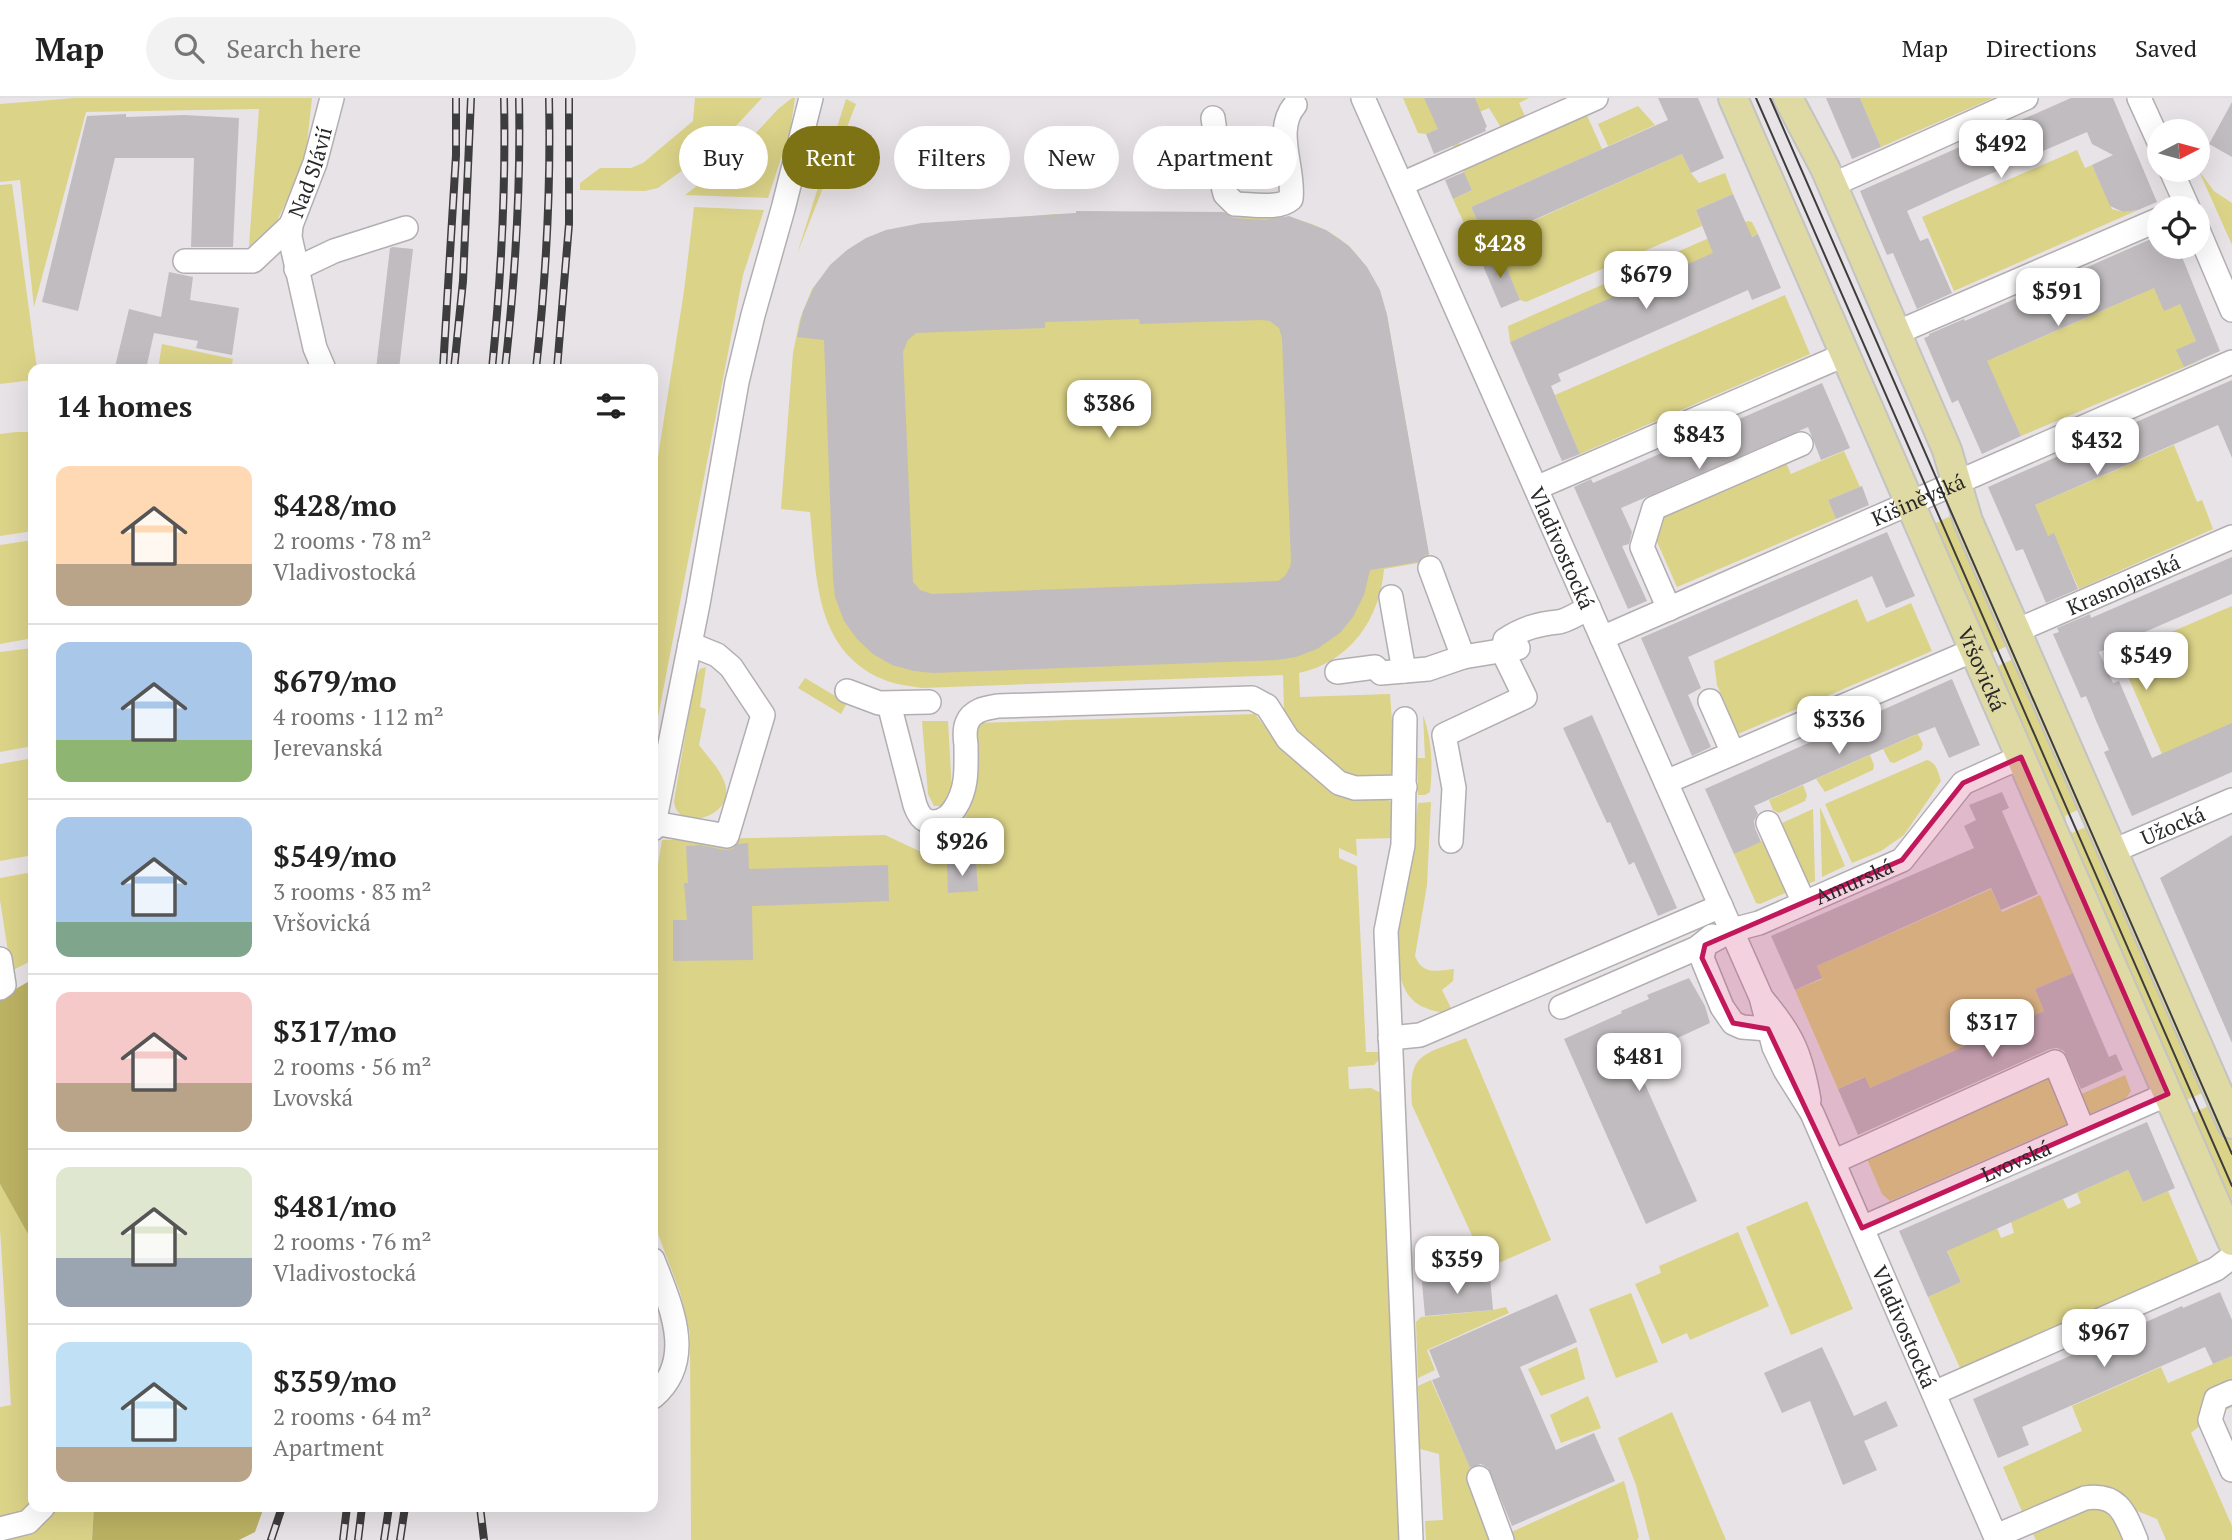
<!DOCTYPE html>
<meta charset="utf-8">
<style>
:root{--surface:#fff;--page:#f2f2f2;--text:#222;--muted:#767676;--line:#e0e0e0;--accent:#7d7315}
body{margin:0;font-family:"PT Serif",serif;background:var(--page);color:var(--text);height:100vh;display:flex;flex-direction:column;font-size:26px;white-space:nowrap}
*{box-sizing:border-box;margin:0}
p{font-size:23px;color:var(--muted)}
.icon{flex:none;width:38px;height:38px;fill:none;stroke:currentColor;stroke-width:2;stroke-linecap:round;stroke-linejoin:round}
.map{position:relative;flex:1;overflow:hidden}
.drawer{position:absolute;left:28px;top:266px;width:630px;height:1148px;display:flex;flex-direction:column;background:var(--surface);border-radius:14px;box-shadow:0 7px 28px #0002}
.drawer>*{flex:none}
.guide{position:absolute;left:679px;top:28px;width:665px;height:63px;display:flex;gap:14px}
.needle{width:46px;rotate:84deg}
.fabs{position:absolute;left:2147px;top:21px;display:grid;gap:14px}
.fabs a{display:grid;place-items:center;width:63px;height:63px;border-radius:50%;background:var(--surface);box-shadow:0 7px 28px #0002;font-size:35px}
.price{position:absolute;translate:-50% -60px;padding:0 16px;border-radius:14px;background:#fff;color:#222;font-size:23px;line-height:46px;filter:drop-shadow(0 2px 4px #0008)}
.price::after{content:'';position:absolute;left:50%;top:42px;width:21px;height:16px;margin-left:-10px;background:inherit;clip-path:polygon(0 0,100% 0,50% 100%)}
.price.current{background:var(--accent);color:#fff}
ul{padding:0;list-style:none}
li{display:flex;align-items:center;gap:21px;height:175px;padding:0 28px}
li+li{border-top:2px solid var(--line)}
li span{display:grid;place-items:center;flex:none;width:196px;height:140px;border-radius:14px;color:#555}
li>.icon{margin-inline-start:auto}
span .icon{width:84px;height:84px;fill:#fffc;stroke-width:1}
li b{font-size:30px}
h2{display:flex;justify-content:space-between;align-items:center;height:84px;padding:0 28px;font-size:30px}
.chip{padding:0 24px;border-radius:32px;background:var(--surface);box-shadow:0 7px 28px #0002;font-size:24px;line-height:63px}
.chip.current{background:var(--accent);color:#fff}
header{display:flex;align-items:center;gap:42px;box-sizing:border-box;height:98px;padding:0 35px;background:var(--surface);border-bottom:2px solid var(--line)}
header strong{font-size:33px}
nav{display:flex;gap:38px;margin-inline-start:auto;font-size:24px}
.search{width:490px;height:63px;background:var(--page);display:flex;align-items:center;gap:18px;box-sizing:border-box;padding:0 24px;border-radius:38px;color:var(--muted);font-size:26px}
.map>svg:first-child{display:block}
.green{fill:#dbd388}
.forest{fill:#bbb263}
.building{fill:#c1bcbf;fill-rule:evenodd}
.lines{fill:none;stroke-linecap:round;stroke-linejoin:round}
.minor-casing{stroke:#b2aeb1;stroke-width:26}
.major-casing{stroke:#c3c3c3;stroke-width:32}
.minor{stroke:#fff;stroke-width:23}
.major{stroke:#dfd9a4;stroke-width:28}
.tram{stroke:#3e3d3e;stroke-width:2}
.rail-casing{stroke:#3e3d3e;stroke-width:8}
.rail{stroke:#e8e3e6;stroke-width:5;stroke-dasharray:16;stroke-linecap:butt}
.marked{fill:#c2185b;fill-opacity:0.2;stroke:#c2185b;stroke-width:5;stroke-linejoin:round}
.labels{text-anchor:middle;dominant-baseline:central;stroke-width:5;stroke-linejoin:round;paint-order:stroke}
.street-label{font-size:21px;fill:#2a292a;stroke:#e8e3e6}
</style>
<header>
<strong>Map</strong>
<div class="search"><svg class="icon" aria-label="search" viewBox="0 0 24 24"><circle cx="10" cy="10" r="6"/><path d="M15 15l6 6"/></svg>Search here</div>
<nav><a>Map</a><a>Directions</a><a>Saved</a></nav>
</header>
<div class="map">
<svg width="2232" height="1442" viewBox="0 0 2232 1442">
<rect width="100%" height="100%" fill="#e8e3e6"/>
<!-- green -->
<path class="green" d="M75,0H312L305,64L265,148H249L259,11L86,14L34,209L20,82L0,84V6Z
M695,0H762L720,45L658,90L645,93L580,92V85L600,70H631L643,65L693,23Z
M792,0H795L790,33L768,100L685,97L733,60L778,11Z
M1403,0H1529L1519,5L1528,25L1505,36L1489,10L1451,26L1461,49L1456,55L1444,29L1426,36L1418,35Z
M1860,0H1993L1881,49Z
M846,1L856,6L797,156Z
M1638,8L1655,27L1608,48L1598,26Z
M1585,13L1602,51L1471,109L1486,144L1682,56L1691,75L1699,85L1725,75L1733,96L1696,112L1702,128L1526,204L1520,202L1500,155L1481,163L1453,101L1472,92L1460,66Z
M2077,52L2085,70L2092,67L2112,111L2123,114L2138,112L1954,193L1922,119Z
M2199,73L2214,93L2232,105V147Z
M12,86L37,271H33V282L0,286V87Z
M694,109L764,112L743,177L653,645V391L684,193Z
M1175,114C1270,115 1356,105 1387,217L1430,463L1384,471C1380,521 1350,564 1299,575L1300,599L1390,596C1391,613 1397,666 1390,678L1364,682L1347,677L1290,629L1284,611L1283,577L922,590C912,588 900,587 890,584C814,557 817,481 810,414L781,411L793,255L800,221L812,191L833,165L918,127L1056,116Z
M1748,123L1752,124L1758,136L1510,244L1508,228Z
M2151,182L2180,206L2196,243L2177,252L2184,268L2204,261L2021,338L1997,286L1973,260H1994L2138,197Z
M1785,197L1810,256L1580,356L1555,297Z
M162,246L233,261L231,271H158Z
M16,334H33V433L0,438V336Z
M2174,347L2197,404L2202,402L2213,431L2079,491L2054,436L2048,438L2028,410Z
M1844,353L1860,389L1828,402L1836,421L1677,489L1654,437L1660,418L1782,356L1791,376Z
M1931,415L1936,425L1957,415L2014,545L1985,558L1929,416Z
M33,442V540L0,546V447Z
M1857,501L1867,524L1911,505L1932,553L1738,636L1717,587L1714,563Z
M2232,508V625L2166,665L2125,572L2120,574L2113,559Z
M33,550V648L0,654V554Z
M2020,558L2086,708L2065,718L2066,721L2057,725L1991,571Z
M706,569L700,609L706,611L699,647C707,658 719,670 724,683C739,719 676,736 674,703L695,580L700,571Z
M805,580L847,605L841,616L798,590Z
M1255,616L1275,642L1340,696L1354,701H1387L1394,707V740L1356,741L1357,758L1339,750V760L1357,768L1366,954H1383L1382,959L1374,967L1348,969L1349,991L1371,990L1381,995L1384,1005L1395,1231L1399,1442H691L690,1236L680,1194L653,1123V796L662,742L885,737L947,766L976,764L991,750L956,746L969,710L977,673V625Z
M1423,617C1432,642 1433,668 1430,694L1425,697H1418L1417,660H1425Z
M922,623H948L952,693L946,708H934L928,696Z
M1918,636L1923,646L1921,652L1894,665L1890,664L1883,651Z
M1870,657L1874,667L1873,672L1825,694L1816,681Z
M33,660V757L0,763V666Z
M1927,662C1937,665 1938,674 1941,683L1904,737L1881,753L1852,765L1825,706Z
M1803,687L1807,697L1805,703L1779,715L1773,712L1769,702Z
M1431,704L1427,787L1415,858C1422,877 1437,873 1454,871L1453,883L1442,892L1452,912C1442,916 1436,914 1426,910C1375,892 1407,788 1413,749C1415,735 1416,720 1418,705Z
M1820,709L1845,768L1822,779Z
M1813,711L1815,783L1803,788L1779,733L1782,725Z
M2093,726L2209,992L2180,1005L2063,737L2071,733L2072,735Z
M1769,740L1792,792L1760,806L1756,805L1734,756Z
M33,774V862L11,873L0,802V780Z
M1991,791L2002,814L2040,797L2073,875L2035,891L2044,913L1870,990L1864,979L1838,991L1795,892L1822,881L1817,868Z
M1466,940L1551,1142L1487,1170L1412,1007C1408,954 1421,958 1466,940Z
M2048,970L2063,1004L2125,977L2131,993L2126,1000L1890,1103L1882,1096L1866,1059Z
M2215,1005L2232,1043V1122L2186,1018Z
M2128,1072L2143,1104L2168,1093L2199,1165L1960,1270L1928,1199L1961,1184L1947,1152L1997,1130L2001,1140L2014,1135L2011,1124L2063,1101L2068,1111L2081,1105L2077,1095Z
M0,1086L33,1145V1409H94L92,1442H0V1309L11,1307L0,1131Z
M1807,1103L1853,1211L1791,1237L1746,1129Z
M1738,1134L1769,1208L1690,1242L1687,1235L1662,1246L1635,1186L1661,1175L1659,1168Z
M1631,1195L1658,1264L1616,1280L1589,1211Z
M1506,1209L1509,1215L1427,1252L1435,1272L1418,1280L1416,1224L1421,1219L1493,1212Z
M1577,1249L1585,1281L1541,1298L1528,1271Z
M2232,1258V1309L2212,1318L2191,1335L2232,1428V1442H2166L2157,1421L2130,1410L2124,1403L2024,1418L2003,1369L2082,1333L2072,1308L2161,1269L2168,1285Z
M1431,1282L1472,1374L1496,1442H1426L1425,1423L1443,1422L1439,1356L1420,1351L1418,1288Z
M1588,1298L1601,1330L1561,1345L1550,1317Z
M1672,1314L1726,1442H1650L1636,1387L1618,1340Z
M1624,1383L1639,1439L1637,1442H1510L1507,1436Z
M2090,1408L2108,1412L2128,1442H2036L2031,1432Z"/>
<!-- forest -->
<path class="forest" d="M33,881V1145L0,1086V900Z
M94,1409H264L255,1434L239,1442H92Z"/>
<!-- building -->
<path class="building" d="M1424,0H1475L1487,29L1485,30L1486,33L1434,56L1426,36L1438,31Z
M1658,0H1698L1724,60L1691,75L1682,56L1486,143L1471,109L1668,22Z
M1826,0H1860L1881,49L1852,61Z
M2071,0H2113L2157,104L2138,112L2123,114L2110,108L2092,67L2113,57L2092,46L2087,34L1953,92L1907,113L1920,143L1928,140L1952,195L1917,211L1893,155L1887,157L1860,93Z
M2232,4V59L2209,46Z
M126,16V19L184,17L239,20L233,149H191L194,60H115L78,213L42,204L87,18Z
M1464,74L1472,92L1453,101L1445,82Z
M1733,96L1752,139L1758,136L1781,190L1752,202L1748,192L1558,276L1561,283L1551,288L1580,356L1562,363L1510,244L1713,155L1696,112Z
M1076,113L1223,114L1234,120L1264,122L1289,118L1326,132L1349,148L1367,169L1380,192L1387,217L1429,456L1425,457L1418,464L1370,472L1364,497L1353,519L1340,535L1317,551L1296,559L1277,562L933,575L914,573L892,567L873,556L857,541L844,523L835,499L833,480L824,242L797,239L803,213L814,189L830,167L847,152L866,140L886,132L922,125L1076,115ZM1139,221L1140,226L1262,222L1270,223L1279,230L1282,240L1291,463L1290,469L1285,478L1278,483L932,496L920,492L913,484L903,254L908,242L916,235L1045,230V224Z
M2160,137V149H2178L2220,253L2184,269L2176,252L2196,243L2180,206L2164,213L2154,190L1987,263L2021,338L1982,356L1958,302L1952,305L1924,240L1929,238V236L1964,221L1965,223Z
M393,149L413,151L399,271H376L390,150Z
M1500,154L1520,202L1501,210L1481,163Z
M169,174L193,179L190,202L239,210L232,257L196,250L198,243L154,235L146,271L115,269L129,211L161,219Z
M2232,282V360L2218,327L2035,407L2048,438L2054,435L2078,491L2046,505L2023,451L2016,453L1988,389Z
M1822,285L1850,350L1821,362L1808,329L1621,410L1632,434L1629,446L1622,448L1647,503L1628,511L1574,389L1591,381L1593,385Z
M1862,388L1869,407L1836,421L1828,402Z
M1887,434L1915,498L1886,510L1872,478L1688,559L1701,590L1688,597L1711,649L1692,658L1641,540Z
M2232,459V496L2099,554L2113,585L2119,583L2152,660L2232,625V674L2132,718L2104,654L2109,652L2097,625L2086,598L2081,600L2053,536L2059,534L2057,530L2090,516L2091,520Z
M1952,581L1980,647L1949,660L1935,629L1910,639L1754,708L1758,716L1754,723L1755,730L1761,744L1734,756L1705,691Z
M1592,617L1677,810L1658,818L1634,764L1629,767L1610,724L1607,725L1563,630Z
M2002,694L2009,710L2002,713L2038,796L2001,812L1991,790L1817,868L1822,880L1795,892L1771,838L1974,750L1964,728L1976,722L1969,707Z
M2232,737V945L2160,780Z
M748,745L749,771L888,767L889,803L752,808L753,862L673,863V822H687L684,785H688L686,748L700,747L725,752L732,751L738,746Z
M976,764L978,793L948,795L947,766Z
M2073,875L2109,959L2116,956L2123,972L2081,991L2064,953L2057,950L2050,951L1858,1037L1838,991L1865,979L1870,990L2044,913L2035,891Z
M1689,880L1705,908L1710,925L1671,943L1669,940L1632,957L1697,1103L1646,1126L1564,941L1622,915L1621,913L1649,901L1647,897Z
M2147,1024L2175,1090L2143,1104L2128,1072L2063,1101L1947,1153L1961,1184L1928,1199L1899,1133Z
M1490,1178L1493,1212L1425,1218L1422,1184Z
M2220,1194L2232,1222V1258L2213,1266L2205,1249L2022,1329L2029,1347L1998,1360L1973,1301L2182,1208L2183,1210Z
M1557,1196L1577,1244L1520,1269L1556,1352L1594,1335L1615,1383L1512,1428L1488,1370L1481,1366L1470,1370L1432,1282L1440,1279L1429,1252Z
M1822,1249L1854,1318L1886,1303L1898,1328L1864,1343L1877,1372L1843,1387L1810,1303L1782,1315L1764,1275Z"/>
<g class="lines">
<defs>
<g id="minor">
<path id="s1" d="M1363,0L1761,899L1774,949L1785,972L1812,1015L1997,1442"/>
<path d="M2139,0L2160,46"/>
<path d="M1213,20L1223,88L1225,96L1235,106C1251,106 1279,112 1291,101C1295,71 1273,32 1295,7"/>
<path d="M2171,72L2188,110"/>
<path d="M1402,86L1596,0"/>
<path d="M1832,87L2026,0"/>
<path d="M2198,132L2232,212"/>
<path d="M185,163H253L291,127"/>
<path d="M296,171L334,153L406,130"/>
<path d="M1896,235L2160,121"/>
<path id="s2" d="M324,271L315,250L290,139L291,127L315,65L332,0"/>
<path d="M1536,390L1844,257"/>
<path d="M1430,470L1463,559L1518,550"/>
<path d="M1391,499L1404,573"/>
<path d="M1669,511L1642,449L1654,410L1801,346"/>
<path id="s3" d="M2016,533L2232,439"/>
<path id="s4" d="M1602,540L2232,264"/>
<path d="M1337,574L1375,569L1381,575L1428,571L1463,559"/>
<path d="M847,593L879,605L929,604"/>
<path d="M1710,603L1733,655"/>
<path d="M889,606L915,707C918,715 922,724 933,724C943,724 950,718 955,710C968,690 966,670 966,647C965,640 964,632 967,625C972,612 986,610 998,608L1252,600L1267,608L1288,641L1339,685L1355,690L1405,689"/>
<path d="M1405,621L1403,747L1386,833L1411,1442"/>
<path d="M1666,684L1974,552"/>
<path d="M654,725L727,738L763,617L731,569L717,557L690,546"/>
<path d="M1768,725L1804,805"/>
<path d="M653,731L698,506L737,284L753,217L783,111L811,0"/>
<path d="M1451,743L1454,690L1444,637L1525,599L1503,554L1505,542C1523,530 1538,526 1558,524C1567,523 1580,514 1589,510"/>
<path id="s5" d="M2113,753L2232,702"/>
<path d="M0,861L4,887L0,890"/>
<path d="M1763,902C1793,937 1801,957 1809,1002"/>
<path d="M1561,909L1697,850L1712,838"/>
<path id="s6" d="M1768,931L1742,929L1733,925L1722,909L1702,860L1705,847L1732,832L1759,825L1902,762L1963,685L2021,659"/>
<path d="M1390,940L1420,937L1721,808"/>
<path d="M1833,1064L2055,964L2083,1032"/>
<path id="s7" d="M1862,1130L2168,996"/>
<path d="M653,1162C670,1206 697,1262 653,1299"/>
<path d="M2232,1294L2216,1301L2210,1322L2232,1372"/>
<path d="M1934,1295L2216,1171L2232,1159"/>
<path d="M1479,1380L1502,1442"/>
<path d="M0,1431L28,1424L43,1409"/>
<path d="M1996,1438L2085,1400C2119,1395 2125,1416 2136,1442"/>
</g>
<g id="major">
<path id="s8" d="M1733,0L2232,1143"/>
<path d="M1788,0L1825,70L1947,352L1968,423L2232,1026"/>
</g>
</defs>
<!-- minor casing -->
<use href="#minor" class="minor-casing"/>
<!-- major casing -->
<use href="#major" class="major-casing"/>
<!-- minor -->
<use href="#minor" class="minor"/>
<!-- major -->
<use href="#major" class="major"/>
<!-- tram -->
<path class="tram" d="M1756,0L2232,1088
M1770,0L2232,1056"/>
<defs>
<path id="rail" d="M443,271L456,57V0
M454,271L463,183L471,0
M492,271C501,181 506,91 504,0
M505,271C515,181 521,91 519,0
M536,271C546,181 551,91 549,0
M557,271L569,126V0
M480,1409L484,1442
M271,1442L282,1409
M343,1442L347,1409
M358,1442L362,1409
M384,1442L389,1409
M400,1442L405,1409"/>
</defs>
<!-- rail casing -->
<use href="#rail" class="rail-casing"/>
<!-- rail -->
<use href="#rail" class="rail"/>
</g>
<!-- marked area -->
<path class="marked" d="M2021,659L2168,996L1862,1130L1768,931L1733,925L1702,860L1705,847L1902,762L1963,685Z"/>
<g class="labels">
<!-- street labels -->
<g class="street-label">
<text stroke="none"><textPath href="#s2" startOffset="205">Nad Slávií</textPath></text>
<text stroke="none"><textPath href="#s4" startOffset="345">Kišiněvská</textPath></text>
<text stroke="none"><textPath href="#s1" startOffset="492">Vladivostocká</textPath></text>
<text stroke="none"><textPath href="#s3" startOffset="117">Krasnojarská</textPath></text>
<text stroke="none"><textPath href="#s8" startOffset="623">Vršovická</textPath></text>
<text stroke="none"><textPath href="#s5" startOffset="65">Užocká</textPath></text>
<text stroke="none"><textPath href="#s6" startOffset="284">Amurská</textPath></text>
<text stroke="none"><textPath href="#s7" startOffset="168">Lvovská</textPath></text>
<text stroke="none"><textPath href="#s1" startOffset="1344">Vladivostocká</textPath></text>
</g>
</g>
</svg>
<div class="fabs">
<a><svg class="needle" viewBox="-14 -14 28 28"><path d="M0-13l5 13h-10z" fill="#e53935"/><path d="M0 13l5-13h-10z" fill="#767676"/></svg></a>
<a><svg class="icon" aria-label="locate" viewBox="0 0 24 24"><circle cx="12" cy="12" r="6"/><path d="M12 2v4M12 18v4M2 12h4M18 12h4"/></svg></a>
</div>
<b class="price" style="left:2001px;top:82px">$492</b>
<b class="price current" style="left:1500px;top:182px">$428</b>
<b class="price" style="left:1646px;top:213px">$679</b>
<b class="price" style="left:2058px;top:230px">$591</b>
<b class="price" style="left:1109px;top:342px">$386</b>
<b class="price" style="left:1699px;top:373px">$843</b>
<b class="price" style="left:2097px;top:379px">$432</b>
<b class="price" style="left:2146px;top:594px">$549</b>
<b class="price" style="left:1839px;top:658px">$336</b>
<b class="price" style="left:962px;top:780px">$926</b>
<b class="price" style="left:1992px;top:961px">$317</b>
<b class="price" style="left:1639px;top:995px">$481</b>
<b class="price" style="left:1457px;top:1198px">$359</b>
<b class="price" style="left:2104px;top:1271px">$967</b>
<div class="guide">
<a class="chip">Buy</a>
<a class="chip current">Rent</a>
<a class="chip">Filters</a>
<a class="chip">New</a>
<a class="chip">Apartment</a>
</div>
<section class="drawer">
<h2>14 homes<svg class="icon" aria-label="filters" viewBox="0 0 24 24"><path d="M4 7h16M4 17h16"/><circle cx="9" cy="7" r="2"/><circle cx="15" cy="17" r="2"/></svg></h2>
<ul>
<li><span style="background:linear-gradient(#ffd9b3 70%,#b9a48a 0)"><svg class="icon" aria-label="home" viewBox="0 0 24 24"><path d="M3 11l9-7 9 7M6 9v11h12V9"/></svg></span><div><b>$428/mo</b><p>2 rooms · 78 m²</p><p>Vladivostocká</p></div></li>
<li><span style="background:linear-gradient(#a9c7e8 70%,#8fb573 0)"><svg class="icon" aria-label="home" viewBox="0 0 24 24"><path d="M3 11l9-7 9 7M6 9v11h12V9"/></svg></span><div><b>$679/mo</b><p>4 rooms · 112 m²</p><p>Jerevanská</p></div></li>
<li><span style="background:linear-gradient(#a9c7e8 75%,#7fa58c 0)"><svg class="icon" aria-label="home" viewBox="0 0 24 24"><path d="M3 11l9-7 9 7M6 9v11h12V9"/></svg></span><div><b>$549/mo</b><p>3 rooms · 83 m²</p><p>Vršovická</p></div></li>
<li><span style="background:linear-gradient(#f6c9c9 65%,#b9a48a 0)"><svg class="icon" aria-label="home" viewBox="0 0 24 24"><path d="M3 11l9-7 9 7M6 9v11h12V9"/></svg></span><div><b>$317/mo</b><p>2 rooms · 56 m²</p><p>Lvovská</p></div></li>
<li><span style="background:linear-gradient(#dfe7d0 65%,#9aa5b1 0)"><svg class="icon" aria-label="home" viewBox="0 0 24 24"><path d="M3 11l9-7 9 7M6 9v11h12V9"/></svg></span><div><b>$481/mo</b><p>2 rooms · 76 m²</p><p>Vladivostocká</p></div></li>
<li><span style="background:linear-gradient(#bfe0f5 75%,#b9a48a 0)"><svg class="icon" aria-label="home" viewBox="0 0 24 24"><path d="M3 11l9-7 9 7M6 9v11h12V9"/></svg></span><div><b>$359/mo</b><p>2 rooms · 64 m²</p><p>Apartment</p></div></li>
</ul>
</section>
</div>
